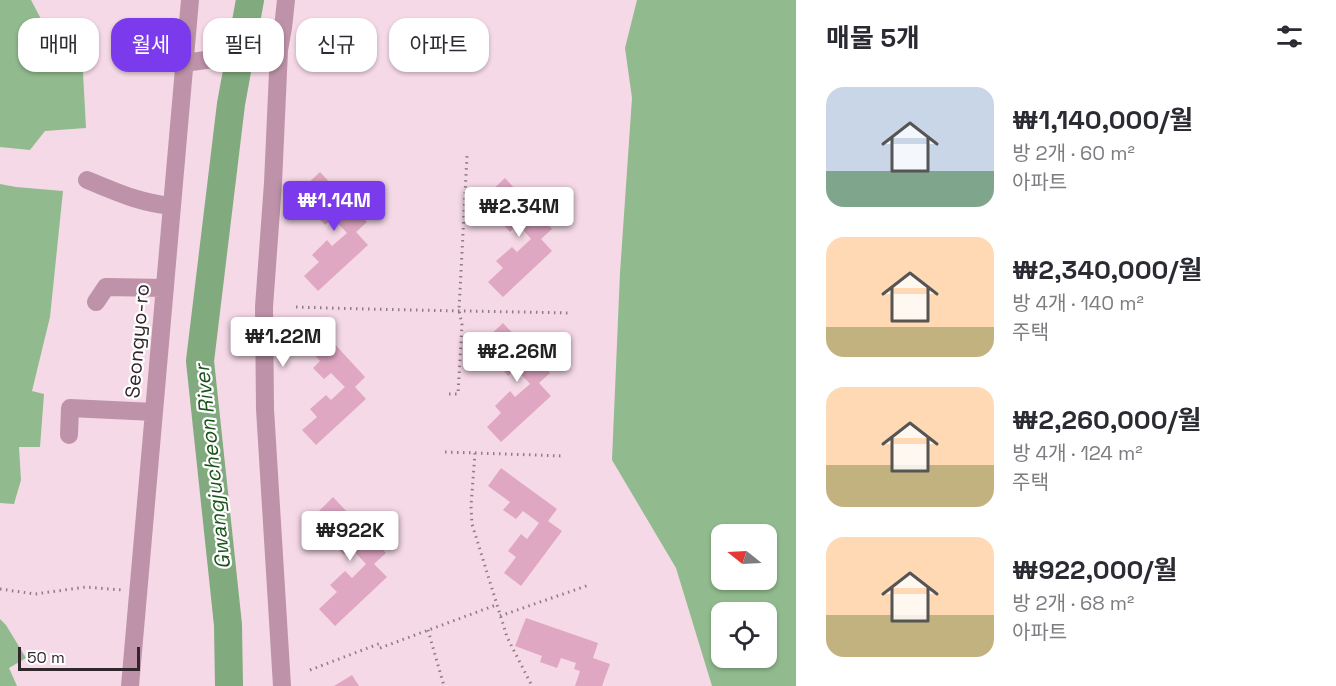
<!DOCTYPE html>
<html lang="ko">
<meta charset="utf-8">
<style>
:root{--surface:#fff;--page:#f2f2f3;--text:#2b2b33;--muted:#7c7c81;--accent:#7c3aed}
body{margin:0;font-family:"Space Grotesk","Noto Sans KR",sans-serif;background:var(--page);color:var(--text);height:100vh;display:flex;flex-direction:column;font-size:22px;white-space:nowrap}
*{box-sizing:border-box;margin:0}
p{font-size:20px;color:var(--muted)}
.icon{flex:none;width:33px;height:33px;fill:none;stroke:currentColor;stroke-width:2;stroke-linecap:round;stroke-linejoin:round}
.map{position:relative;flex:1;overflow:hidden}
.details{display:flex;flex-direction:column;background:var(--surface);width:540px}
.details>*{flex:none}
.top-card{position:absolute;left:18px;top:18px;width:570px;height:54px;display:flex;gap:12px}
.needle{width:39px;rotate:288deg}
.tools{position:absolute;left:711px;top:524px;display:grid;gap:12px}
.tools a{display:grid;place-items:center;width:66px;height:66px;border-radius:12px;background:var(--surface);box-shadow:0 2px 4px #0004;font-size:30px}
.scale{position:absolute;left:18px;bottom:15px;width:122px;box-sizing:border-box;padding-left:6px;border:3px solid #31262b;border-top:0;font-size:16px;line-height:21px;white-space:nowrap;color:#31262b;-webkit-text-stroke:4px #fff;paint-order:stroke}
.price{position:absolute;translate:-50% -51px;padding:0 14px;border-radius:6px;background:#fff;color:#222;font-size:20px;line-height:39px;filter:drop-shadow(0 2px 3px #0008)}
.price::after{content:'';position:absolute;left:50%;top:36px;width:18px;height:14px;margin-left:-9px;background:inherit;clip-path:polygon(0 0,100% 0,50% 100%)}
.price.current{background:var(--accent);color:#fff}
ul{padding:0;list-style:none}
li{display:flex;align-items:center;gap:18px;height:150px;padding:0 30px}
li span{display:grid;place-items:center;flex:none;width:168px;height:120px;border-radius:18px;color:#555}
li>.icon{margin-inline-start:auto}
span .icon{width:72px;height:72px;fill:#fffc;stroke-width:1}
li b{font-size:26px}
h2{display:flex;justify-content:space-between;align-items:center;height:72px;padding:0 30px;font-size:26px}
.chip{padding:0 21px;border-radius:18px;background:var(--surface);box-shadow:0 2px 4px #0004;font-size:21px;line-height:54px}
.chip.current{background:var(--accent);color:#fff}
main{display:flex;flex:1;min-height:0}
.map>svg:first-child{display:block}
.forest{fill:#91bb8e;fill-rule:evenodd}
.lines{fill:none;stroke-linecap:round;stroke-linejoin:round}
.river{stroke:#81aa7e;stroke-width:28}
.building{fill:#e0a7c3}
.path{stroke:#8f7c84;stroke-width:3;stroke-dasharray:1.5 4.5;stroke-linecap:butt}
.minor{stroke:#be92a8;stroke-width:18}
.labels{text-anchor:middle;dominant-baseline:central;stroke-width:4.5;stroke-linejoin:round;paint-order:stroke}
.street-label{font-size:20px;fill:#31262b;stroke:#fff}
.water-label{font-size:21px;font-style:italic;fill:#1b541b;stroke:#fff}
</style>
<main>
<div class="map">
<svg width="796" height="686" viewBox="0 0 796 686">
<rect width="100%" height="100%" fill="#f5d9e6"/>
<!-- forest -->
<path class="forest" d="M0,0H31L41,19L81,35L86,128L45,131L30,150L0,147Z
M637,0H796V686H712L676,568L612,460L620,273L632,98L625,48ZM722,534H766V579H722ZM722,612H766V657H722Z
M0,184L16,187L63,191L50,317L32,391L44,394L40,447H19L21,480L14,504L0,503Z
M0,619L6,625L26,658L9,668L17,686H0Z"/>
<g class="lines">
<!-- river -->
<path class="river" d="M229,686L228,625L200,361L231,104L250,0"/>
</g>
<!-- building -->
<path class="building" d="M320,172L367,222L356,232L368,245L318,291L304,276L319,262L312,255L327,240L332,246L347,233L333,218L325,225L315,214L322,206L304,187Z
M505,178L552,229L541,239L552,251L503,297L488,282L503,268L496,261L512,247L517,252L531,239L518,224L510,232L499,220L507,212L489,193Z
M503,323L550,373L539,383L551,396L501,442L487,427L501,413L495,406L510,391L515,397L530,384L516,369L508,376L498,364L505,357L487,338Z
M318,326L365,377L355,387L366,399L316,445L302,430L317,417L310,409L326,395L331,400L345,387L331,373L324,379L313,368L320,361L302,341Z
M501,468L557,509L548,521L562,531L521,586L504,573L516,557L508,551L521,534L527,539L539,523L523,511L516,519L503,510L510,502L488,486Z
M333,497L386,553L374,564L387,577L335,626L319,609L337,592L330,585L345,571L352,578L366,564L351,548L344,555L333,544L338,539L315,515Z
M526,618L598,643L593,658L610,664L602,686H575L580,671L574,669L576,663L561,658L557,668L540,662L542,656L515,646Z
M352,675L359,686H334Z"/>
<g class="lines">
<!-- path -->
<path class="path" d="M296,307C387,310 478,311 569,313
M449,394H458L462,325L459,310L467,156
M445,452L564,456
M475,453L471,506L472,524L507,637L532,686
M0,589L35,594L86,587L122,590
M500,616L589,585
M428,630L444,686
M380,648L496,605
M310,670L381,643"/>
<!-- minor -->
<path class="minor" d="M184,63L279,50
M87,180C117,192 139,203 172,206
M96,302L106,287L165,288
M69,435L70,408L154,412
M130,686L190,0
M282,686L265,409L264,307L273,183L279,50L283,28L286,0"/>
</g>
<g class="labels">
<!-- street labels -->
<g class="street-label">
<text transform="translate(137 341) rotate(-85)">Seongyo-ro</text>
</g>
<!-- water labels -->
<g class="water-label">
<text transform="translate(212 467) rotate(-96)">Gwangjucheon River</text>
</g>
</g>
</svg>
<div class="tools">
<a><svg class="needle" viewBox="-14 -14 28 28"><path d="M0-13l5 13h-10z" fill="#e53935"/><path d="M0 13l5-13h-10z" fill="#7c7c81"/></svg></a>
<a><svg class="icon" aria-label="locate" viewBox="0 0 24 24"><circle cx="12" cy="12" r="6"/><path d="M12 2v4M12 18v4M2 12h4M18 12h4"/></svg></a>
</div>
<div class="scale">50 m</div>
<b class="price current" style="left:334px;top:232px">₩1.14M</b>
<b class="price" style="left:519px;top:238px">₩2.34M</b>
<b class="price" style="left:283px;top:368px">₩1.22M</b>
<b class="price" style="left:517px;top:383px">₩2.26M</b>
<b class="price" style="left:350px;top:562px">₩922K</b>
<div class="top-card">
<a class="chip">매매</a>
<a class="chip current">월세</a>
<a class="chip">필터</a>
<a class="chip">신규</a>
<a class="chip">아파트</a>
</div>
</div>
<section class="details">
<h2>매물 5개<svg class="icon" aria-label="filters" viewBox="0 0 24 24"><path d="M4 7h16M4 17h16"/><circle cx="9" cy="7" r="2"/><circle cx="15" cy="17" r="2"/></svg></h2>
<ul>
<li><span style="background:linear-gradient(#c9d6e8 70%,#7fa58c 0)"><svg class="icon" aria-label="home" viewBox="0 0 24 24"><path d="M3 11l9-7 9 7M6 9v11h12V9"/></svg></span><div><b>₩1,140,000/월</b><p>방 2개 · 60 m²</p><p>아파트</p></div></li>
<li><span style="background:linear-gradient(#ffd9b3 75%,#c2b280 0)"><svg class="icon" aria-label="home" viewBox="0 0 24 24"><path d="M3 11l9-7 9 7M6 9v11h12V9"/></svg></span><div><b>₩2,340,000/월</b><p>방 4개 · 140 m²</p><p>주택</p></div></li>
<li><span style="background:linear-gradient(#ffd9b3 65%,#c2b280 0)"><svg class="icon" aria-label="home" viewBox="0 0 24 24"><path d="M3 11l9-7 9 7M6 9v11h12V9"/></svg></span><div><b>₩2,260,000/월</b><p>방 4개 · 124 m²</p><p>주택</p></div></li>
<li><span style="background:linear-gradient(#ffd9b3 65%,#c2b280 0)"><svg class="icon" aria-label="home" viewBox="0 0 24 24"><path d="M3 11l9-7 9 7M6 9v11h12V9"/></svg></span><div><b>₩922,000/월</b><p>방 2개 · 68 m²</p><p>아파트</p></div></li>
</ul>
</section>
</main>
